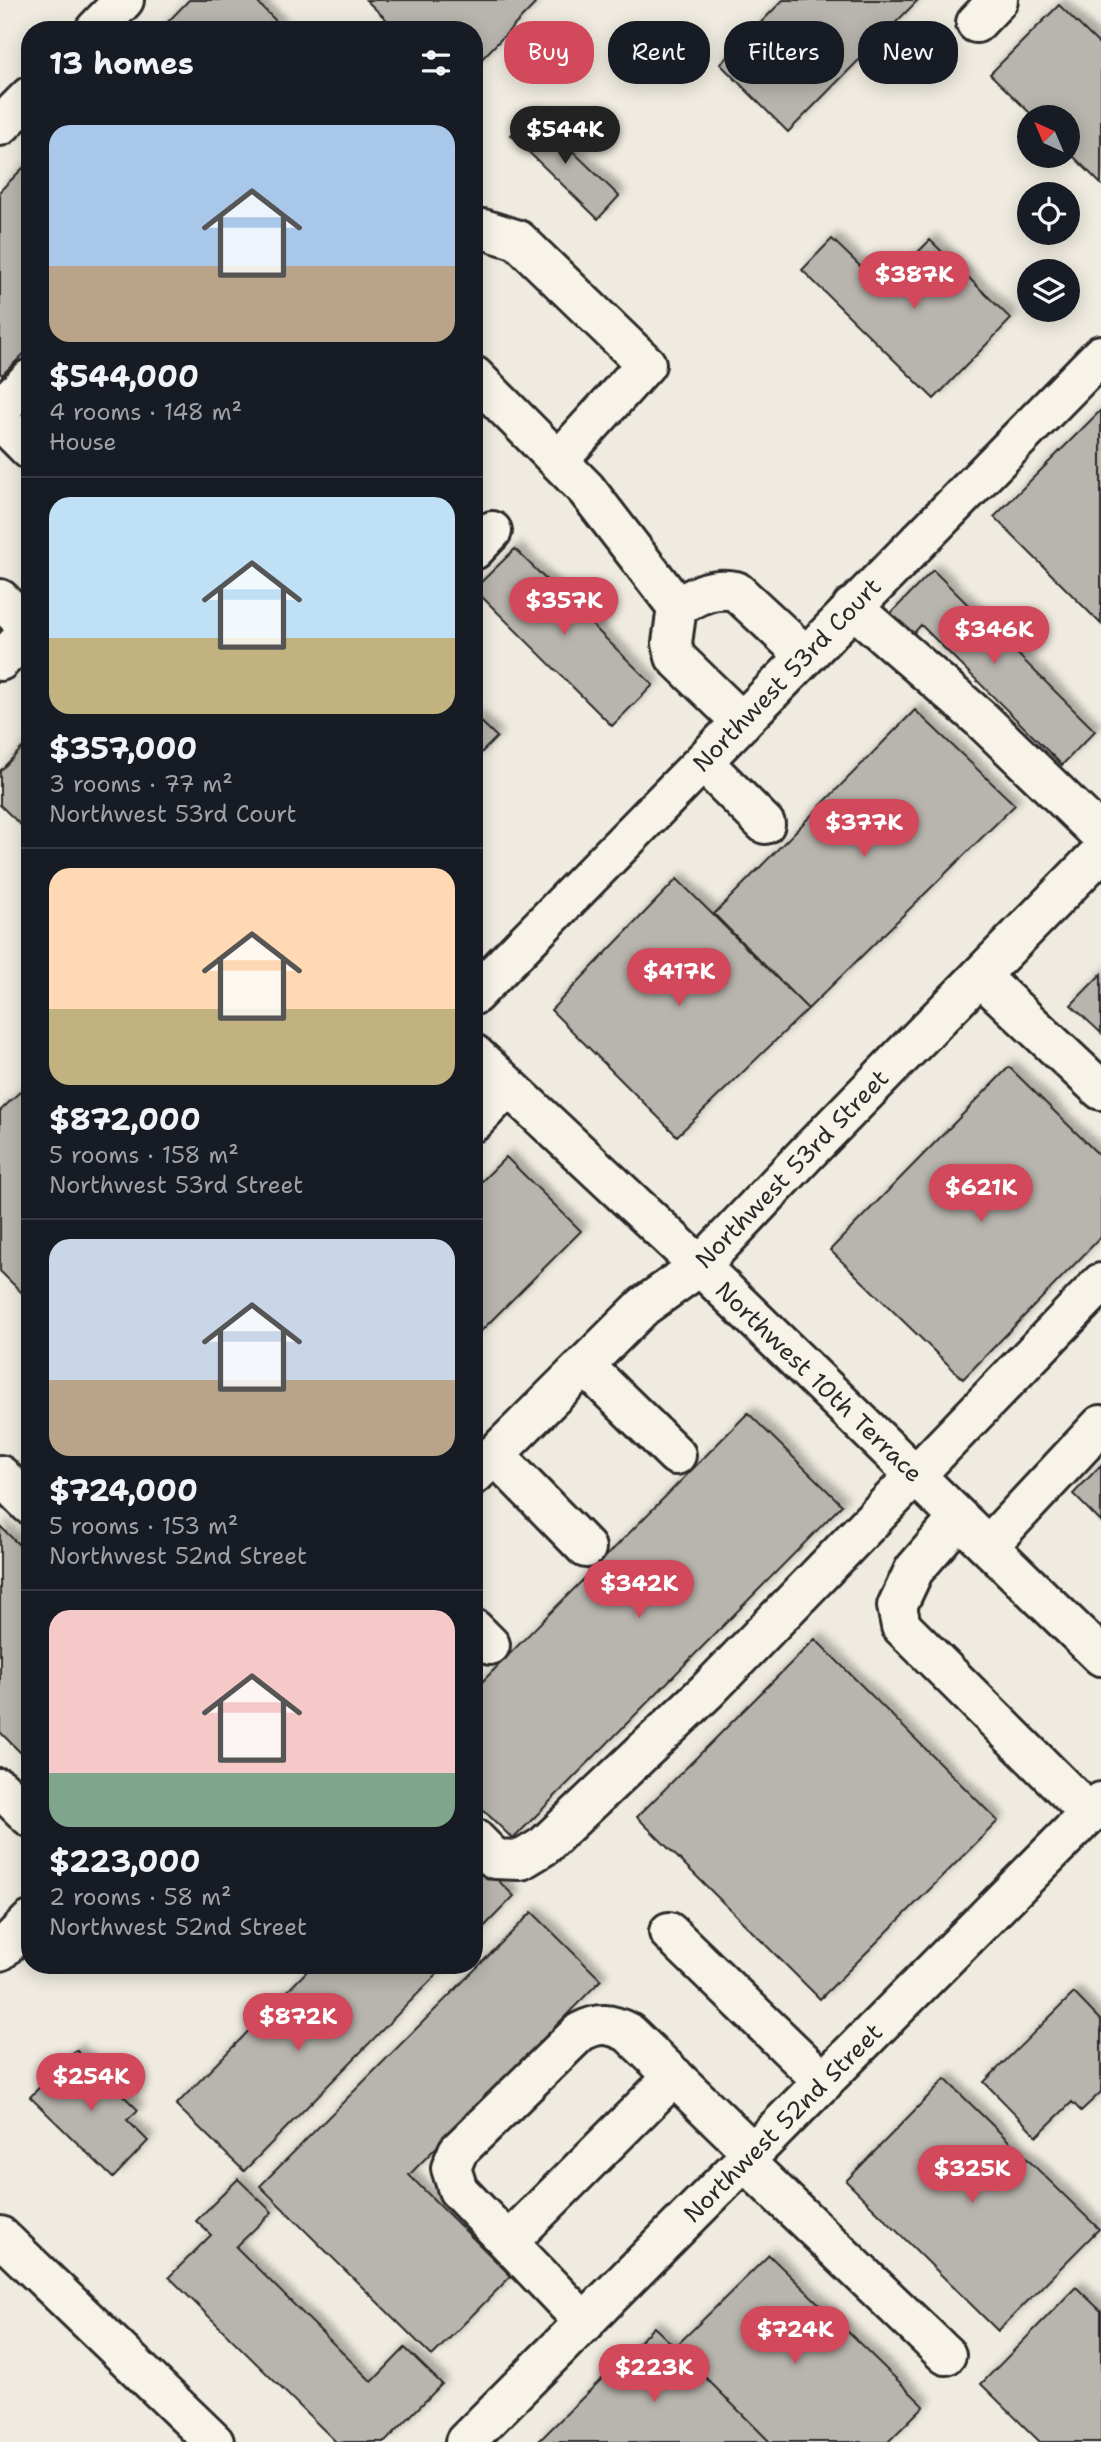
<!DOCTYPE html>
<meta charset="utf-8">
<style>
:root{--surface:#171b24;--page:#20242c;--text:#f1f3f6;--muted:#9ea1a6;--line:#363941;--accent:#d1495b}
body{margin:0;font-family:"Shantell Sans",sans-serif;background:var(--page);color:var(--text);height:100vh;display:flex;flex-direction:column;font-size:26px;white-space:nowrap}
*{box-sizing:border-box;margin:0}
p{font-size:23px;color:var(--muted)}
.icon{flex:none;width:38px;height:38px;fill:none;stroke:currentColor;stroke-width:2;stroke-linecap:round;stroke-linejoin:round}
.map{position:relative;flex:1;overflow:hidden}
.details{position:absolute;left:21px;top:21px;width:462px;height:1953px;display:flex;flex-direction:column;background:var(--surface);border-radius:28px;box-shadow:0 4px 18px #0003}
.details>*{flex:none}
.hud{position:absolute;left:504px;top:21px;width:492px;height:63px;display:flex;gap:14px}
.needle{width:46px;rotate:316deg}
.fabs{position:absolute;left:1017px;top:105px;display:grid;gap:14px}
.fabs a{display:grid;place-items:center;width:63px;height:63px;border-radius:50%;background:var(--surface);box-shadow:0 4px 18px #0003;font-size:35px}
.price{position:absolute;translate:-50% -60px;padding:0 16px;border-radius:24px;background:var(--accent);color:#fff;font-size:23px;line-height:46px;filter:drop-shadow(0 2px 4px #0008)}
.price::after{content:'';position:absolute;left:50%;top:42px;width:21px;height:16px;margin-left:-10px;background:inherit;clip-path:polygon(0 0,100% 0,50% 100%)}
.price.on{background:#222;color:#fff}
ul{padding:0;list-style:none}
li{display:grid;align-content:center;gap:14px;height:371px;padding:0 28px}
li+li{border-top:2px solid var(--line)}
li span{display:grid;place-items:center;height:217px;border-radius:21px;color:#555}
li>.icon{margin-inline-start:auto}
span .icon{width:126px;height:126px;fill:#fffc;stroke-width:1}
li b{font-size:30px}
h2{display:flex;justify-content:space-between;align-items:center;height:84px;padding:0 28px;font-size:30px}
.tag{padding:0 24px;border-radius:28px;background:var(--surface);box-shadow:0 4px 18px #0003;font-size:24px;line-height:63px}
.tag.on{background:var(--accent);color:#fff}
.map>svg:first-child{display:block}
.building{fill:#b8b5ae;stroke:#2b2b2b;stroke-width:2;filter:url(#shadow)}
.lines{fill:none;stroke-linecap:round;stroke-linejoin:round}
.minor-casing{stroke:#2b2b2b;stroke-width:44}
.minor{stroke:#f7f3e8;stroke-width:38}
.labels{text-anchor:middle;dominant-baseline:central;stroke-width:7;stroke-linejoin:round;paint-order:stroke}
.street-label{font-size:24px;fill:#2b2b2b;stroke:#f7f3e8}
</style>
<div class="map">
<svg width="1101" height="2442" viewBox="0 0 1101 2442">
<defs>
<filter id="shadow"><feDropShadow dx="6" dy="-6" stdDeviation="3.5" flood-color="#0004"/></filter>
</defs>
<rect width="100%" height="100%" fill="#efebe0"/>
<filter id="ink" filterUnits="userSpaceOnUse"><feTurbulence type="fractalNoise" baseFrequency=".0143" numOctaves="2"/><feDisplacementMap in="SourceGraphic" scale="14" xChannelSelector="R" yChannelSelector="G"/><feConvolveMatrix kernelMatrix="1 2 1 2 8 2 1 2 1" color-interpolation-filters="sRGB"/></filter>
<g filter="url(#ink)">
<!-- building -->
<path class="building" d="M189,0H255L281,26L277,30H160Z
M366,0H530L535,4L474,67V30H397Z
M783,0H918L788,132L720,64Z
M1059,5L1101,46V184L1068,151V117H1034L990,74Z
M533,113L619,196L598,219L511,135Z
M30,161V280L28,282L30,283V348L2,375L0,373V191Z
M832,239L883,288L930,240L1011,319L934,399L802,270Z
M1101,410V624L994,517Z
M515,549L653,685L612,726L474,589Z
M933,570L1095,731L1062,765L921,625L912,635L890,614Z
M915,710L1015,805L808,1009L714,914Z
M474,715L497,737L474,760Z
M30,740V834L0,805V771Z
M677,879L808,1009L677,1136L551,1010Z
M1101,974V1033L1071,1005Z
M1009,1067L1101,1157V1237L963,1379L830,1250Z
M30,1082V1286L22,1293L0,1271V1111Z
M506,1157L581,1231L474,1338V1189Z
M748,1413L842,1505L513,1839L474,1801V1690Z
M1101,1465V1522L1073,1494Z
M0,1526L30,1556V1762L0,1732Z
M815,1639L998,1821L820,1999L637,1817Z
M474,1857L514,1896L474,1937Z
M532,1912L601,1980L409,2175L511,2276L432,2356L260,2186Z
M313,1965H446L244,2171L176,2105Z
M1074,1993L1101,2021V2092L1081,2111L1072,2102L1037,2136L984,2082Z
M76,2050L138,2110L127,2120L148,2141L113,2178L30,2097Z
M945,2079L1099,2229L998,2331L846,2181Z
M238,2179L272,2212L236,2247L372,2382L405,2348L442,2384L385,2442H336L169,2277L211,2235L196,2221Z
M769,2255L924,2406L888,2442H770L675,2347Z
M1076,2287L1101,2311V2442H1040L981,2384Z
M654,2327L675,2347L770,2442H538Z"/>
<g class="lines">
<defs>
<path id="minor" d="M976,23L998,0
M95,30L124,0
M0,126L30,96
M474,233L483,229L518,240L646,364L558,461
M474,376L586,489L677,607L672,643L675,657L742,722
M0,408L30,379
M0,420L30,450
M474,550L492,531
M0,599L30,629
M677,607C698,595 712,586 736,591L806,656
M852,607L982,720L1101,835
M0,661L30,631
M703,762L765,824
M980,976L1101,1090
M474,995L1101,355
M474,1054L700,1266L1101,1656
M474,1122L508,1086
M585,1366L676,1455
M495,1455L586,1548
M0,1475L30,1505
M474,1475L644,1306L700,1266L806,1154L1101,852
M959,1518L914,1570L897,1606L901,1626L1090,1814
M988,1546L1101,1425
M474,1629L490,1645
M0,1788L30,1817
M474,1838L495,1859L521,1860L544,1846L707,1691L1101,1283
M669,1932L824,2082
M0,1951L30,1921
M745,2162L946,2355
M0,2236L214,2442
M508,2242L674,2076
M585,2323L458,2190L451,2168L458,2151L580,2032C599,2022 610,2023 629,2033L753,2153
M465,2442L1101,1802"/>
</defs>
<!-- minor casing -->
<use href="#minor" class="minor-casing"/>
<!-- minor -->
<use href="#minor" class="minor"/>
</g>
</g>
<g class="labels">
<!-- street labels -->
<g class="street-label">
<text transform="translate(787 675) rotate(-46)">Northwest 53rd Court</text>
<text transform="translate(792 1169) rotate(-46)">Northwest 53rd Street</text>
<text transform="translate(819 1382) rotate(44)">Northwest 10th Terrace</text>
<text transform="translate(783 2123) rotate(-45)">Northwest 52nd Street</text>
</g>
</g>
</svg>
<div class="fabs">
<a><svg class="needle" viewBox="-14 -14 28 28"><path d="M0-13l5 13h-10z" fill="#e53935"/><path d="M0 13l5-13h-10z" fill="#9ea1a6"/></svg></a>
<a><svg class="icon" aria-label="locate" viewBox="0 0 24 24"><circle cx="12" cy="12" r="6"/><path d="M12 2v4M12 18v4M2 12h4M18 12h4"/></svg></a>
<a><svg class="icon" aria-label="layers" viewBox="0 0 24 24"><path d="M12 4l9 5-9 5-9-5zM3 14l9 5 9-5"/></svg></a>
</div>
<b class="price on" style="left:565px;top:166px">$544K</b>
<b class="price" style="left:914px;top:311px">$387K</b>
<b class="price" style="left:564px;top:637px">$357K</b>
<b class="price" style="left:994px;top:666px">$346K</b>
<b class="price" style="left:864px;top:859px">$377K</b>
<b class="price" style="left:679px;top:1008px">$417K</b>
<b class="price" style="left:981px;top:1224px">$621K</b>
<b class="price" style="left:639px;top:1620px">$342K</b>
<b class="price" style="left:298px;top:2053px">$872K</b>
<b class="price" style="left:91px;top:2113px">$254K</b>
<b class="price" style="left:972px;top:2205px">$325K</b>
<b class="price" style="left:795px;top:2366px">$724K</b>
<b class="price" style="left:654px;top:2404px">$223K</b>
<div class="hud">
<a class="tag on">Buy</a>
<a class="tag">Rent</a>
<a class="tag">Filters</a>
<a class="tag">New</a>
</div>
<section class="details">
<h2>13 homes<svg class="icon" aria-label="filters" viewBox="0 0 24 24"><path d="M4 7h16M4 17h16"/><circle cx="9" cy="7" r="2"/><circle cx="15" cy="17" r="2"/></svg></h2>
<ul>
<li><span style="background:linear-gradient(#a9c7e8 65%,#b9a48a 0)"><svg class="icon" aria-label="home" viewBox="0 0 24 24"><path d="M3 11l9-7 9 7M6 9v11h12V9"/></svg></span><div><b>$544,000</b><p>4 rooms · 148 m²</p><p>House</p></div></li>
<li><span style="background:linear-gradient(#bfe0f5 65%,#c2b280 0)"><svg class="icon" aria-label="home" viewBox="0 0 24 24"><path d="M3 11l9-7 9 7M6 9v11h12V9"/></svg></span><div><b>$357,000</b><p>3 rooms · 77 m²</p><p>Northwest 53rd Court</p></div></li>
<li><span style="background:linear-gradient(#ffd9b3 65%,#c2b280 0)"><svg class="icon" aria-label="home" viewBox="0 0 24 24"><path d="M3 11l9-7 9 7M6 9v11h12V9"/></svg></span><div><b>$872,000</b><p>5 rooms · 158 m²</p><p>Northwest 53rd Street</p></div></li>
<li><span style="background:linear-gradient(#c9d6e8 65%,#b9a48a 0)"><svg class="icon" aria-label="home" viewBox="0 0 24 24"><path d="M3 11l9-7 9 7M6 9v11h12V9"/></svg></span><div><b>$724,000</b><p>5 rooms · 153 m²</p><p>Northwest 52nd Street</p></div></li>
<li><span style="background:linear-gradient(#f6c9c9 75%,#7fa58c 0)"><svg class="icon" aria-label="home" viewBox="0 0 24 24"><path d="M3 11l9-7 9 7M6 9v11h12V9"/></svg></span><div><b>$223,000</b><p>2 rooms · 58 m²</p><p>Northwest 52nd Street</p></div></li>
</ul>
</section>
</div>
